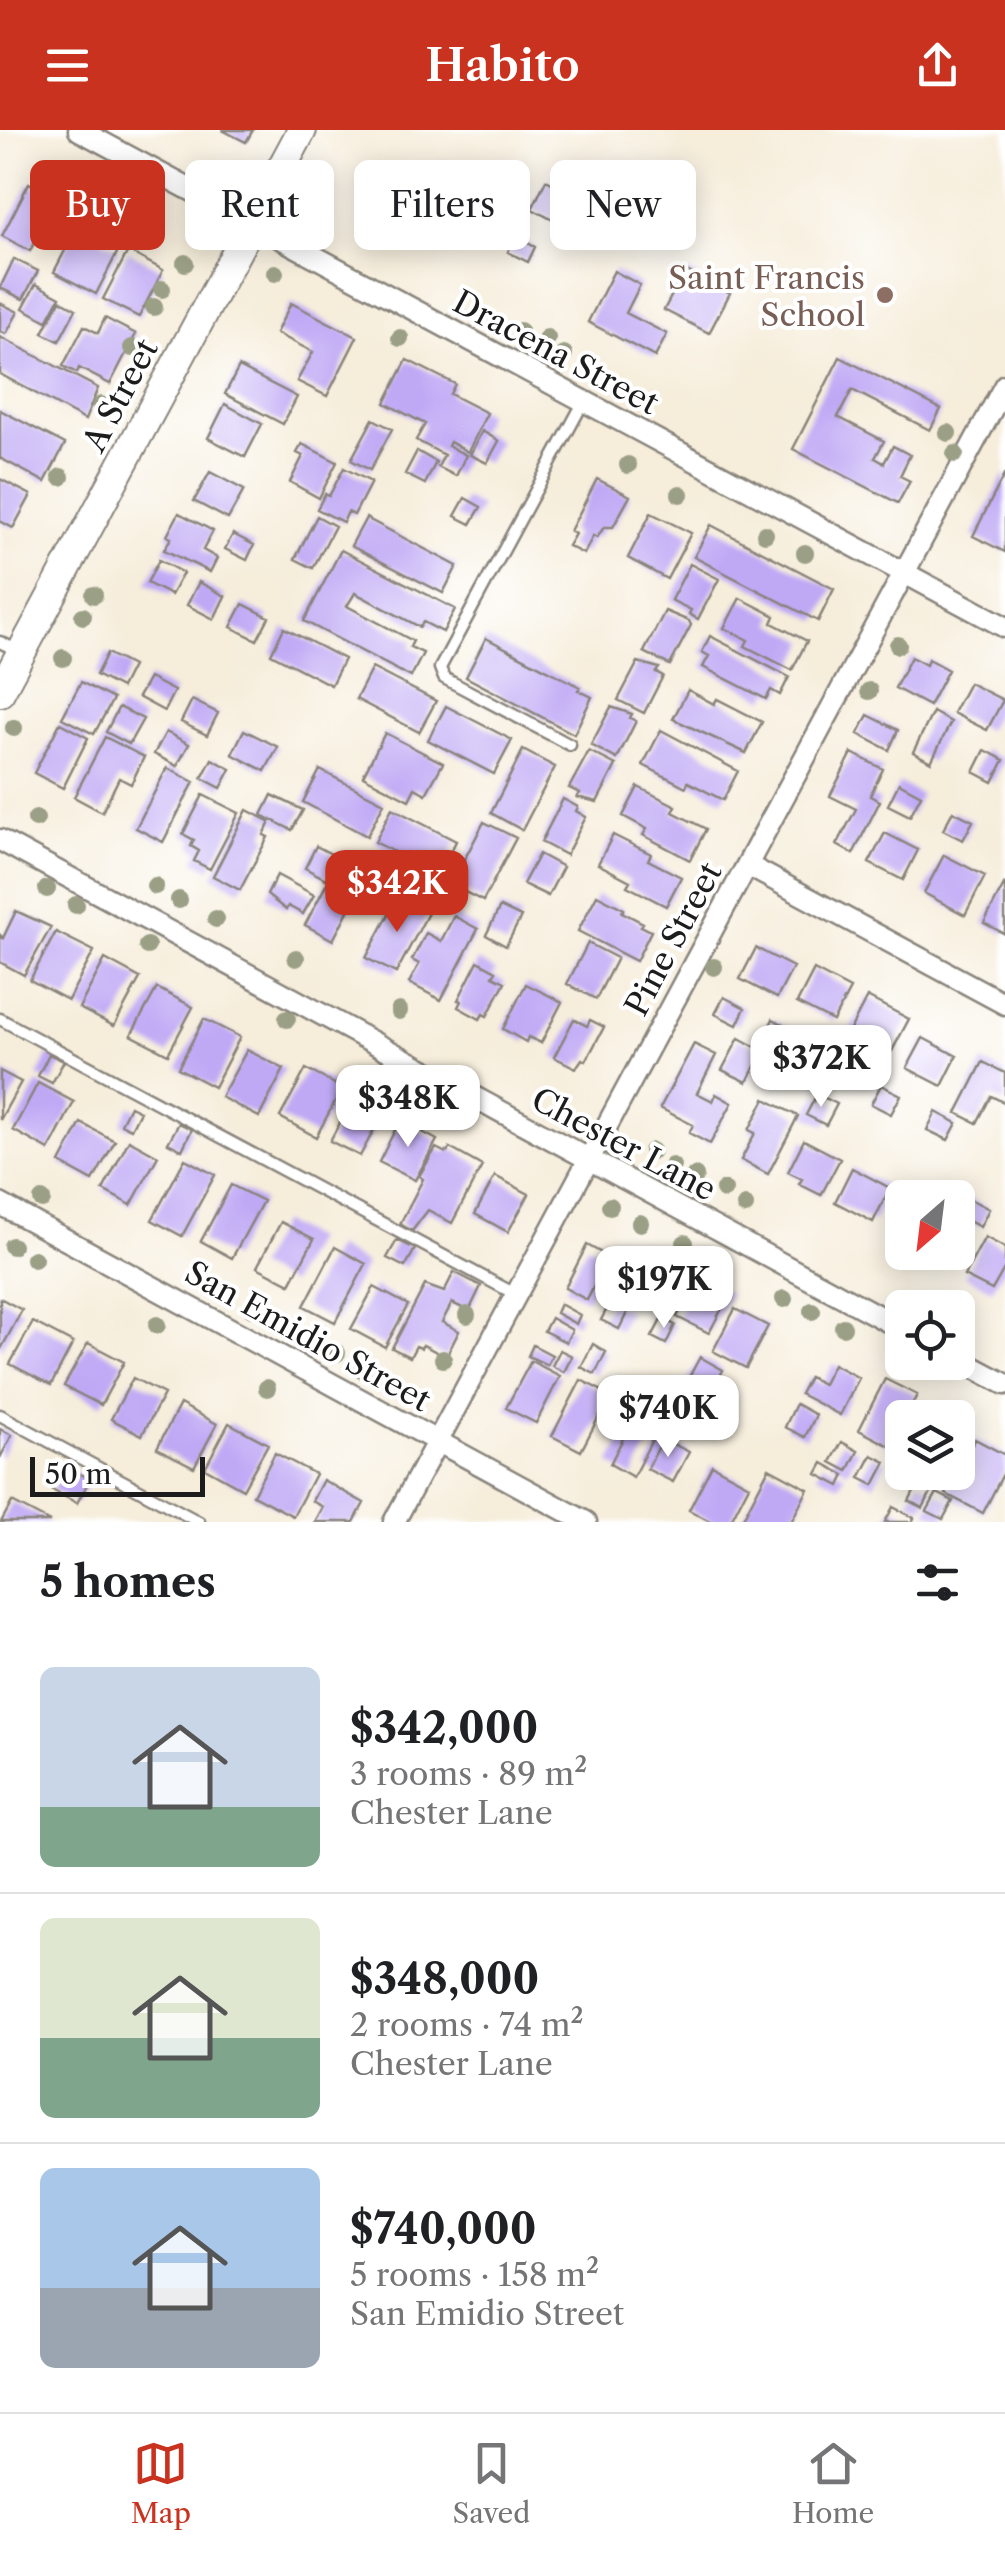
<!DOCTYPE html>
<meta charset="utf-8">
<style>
:root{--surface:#fff;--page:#f2f2f2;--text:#202124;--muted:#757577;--line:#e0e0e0;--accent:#c8321e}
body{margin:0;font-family:"Libre Caslon Text",serif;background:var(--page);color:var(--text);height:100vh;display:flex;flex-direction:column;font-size:38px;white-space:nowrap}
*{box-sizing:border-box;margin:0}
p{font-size:32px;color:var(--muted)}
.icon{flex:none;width:55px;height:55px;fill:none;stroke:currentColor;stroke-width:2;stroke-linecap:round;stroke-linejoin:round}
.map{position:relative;height:1392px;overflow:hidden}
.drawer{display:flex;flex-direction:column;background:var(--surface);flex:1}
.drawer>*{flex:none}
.hud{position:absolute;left:30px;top:30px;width:945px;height:90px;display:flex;gap:20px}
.needle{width:65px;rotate:208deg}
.fabs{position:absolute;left:885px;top:1050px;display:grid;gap:20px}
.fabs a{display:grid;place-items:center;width:90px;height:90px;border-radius:15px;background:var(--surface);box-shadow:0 5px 25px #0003;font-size:50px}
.scale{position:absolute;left:30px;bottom:25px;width:175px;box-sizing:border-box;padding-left:10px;border:5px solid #1c1c1c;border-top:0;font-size:28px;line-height:35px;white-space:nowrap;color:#1c1c1c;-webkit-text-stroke:8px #fff;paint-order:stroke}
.price{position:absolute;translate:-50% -85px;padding:0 22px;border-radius:20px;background:#fff;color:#222;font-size:32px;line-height:65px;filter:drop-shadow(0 2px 5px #0008)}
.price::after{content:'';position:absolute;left:50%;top:60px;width:30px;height:22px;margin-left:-15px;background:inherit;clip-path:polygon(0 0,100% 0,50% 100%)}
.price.active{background:var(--accent);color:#fff}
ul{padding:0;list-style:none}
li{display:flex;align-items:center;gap:30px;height:250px;padding:0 40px}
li+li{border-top:2px solid var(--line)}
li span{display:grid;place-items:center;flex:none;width:280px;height:200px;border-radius:15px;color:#555}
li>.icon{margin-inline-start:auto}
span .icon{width:120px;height:120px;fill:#fffc;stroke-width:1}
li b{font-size:42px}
h2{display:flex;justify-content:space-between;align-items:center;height:120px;padding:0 40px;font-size:42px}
.chip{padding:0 35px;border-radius:15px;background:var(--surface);box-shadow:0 5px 25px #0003;font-size:35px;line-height:90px}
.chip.active{background:var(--accent);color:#fff}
header{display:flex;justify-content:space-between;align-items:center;height:130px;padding:0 40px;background:var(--accent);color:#fff;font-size:45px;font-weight:600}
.tabs{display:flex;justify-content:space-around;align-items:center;height:140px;border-top:2px solid var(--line);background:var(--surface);font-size:28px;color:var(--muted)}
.tabs a{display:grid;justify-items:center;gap:5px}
.tabs .active{color:var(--accent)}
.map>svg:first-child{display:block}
.building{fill:#bfa9f5}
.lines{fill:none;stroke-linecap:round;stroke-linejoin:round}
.service-casing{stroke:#89847b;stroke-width:15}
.minor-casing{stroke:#89847b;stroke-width:25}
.tertiary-casing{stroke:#89847b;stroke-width:32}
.service{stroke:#fff;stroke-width:10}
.minor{stroke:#fff;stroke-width:20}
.tertiary{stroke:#fff;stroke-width:28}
.tree{fill:#9a9f85}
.education-dot{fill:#8d6e63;stroke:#fff;stroke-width:4}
.labels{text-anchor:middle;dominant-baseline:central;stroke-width:8;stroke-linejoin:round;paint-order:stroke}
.education-label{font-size:32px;fill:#785e54;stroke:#fff;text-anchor:end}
.street-label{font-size:32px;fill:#1c1c1c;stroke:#fff}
</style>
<header><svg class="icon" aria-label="menu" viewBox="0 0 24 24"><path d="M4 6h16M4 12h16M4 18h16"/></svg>Habito<svg class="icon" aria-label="share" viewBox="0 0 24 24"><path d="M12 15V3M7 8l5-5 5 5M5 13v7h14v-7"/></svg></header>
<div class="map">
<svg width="1005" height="1392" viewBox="0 0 1005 1392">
<rect width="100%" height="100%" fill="#fff"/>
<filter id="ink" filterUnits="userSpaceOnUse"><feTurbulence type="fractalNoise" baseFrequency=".01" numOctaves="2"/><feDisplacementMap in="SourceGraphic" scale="20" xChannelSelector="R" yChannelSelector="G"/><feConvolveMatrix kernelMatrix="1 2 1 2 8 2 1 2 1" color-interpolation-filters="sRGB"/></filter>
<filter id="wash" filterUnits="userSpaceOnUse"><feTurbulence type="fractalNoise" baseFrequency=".0048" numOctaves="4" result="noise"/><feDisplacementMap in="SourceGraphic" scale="40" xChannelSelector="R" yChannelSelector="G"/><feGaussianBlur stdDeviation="2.25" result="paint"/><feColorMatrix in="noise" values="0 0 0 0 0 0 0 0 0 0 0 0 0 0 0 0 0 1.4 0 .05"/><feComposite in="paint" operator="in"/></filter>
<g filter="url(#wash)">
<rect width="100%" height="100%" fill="#f6edda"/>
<g id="blocks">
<!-- building -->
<path class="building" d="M222,0H253L246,12Z
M440,30L529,80L515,106L535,117L528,132L508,122L511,115L421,68Z
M546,50L569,62L555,91L532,79Z
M29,53L57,68L30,121L2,106Z
M77,97L119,119L96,164L54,142Z
M128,121L163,140L139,187L103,169Z
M14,129L38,141L23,169L0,158Z
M685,140L730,163L709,203L664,180Z
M614,141L640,155L626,183L667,204L655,227L588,192Z
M36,154L60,167L47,191L23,178Z
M60,170L76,179L59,211L43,203Z
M0,173L18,182L6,204L0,201Z
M291,173L357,207L327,266L297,251L313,222L276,203Z
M105,188L136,204L110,254L79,238L77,243L63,236L84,196L98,203Z
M0,207L98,258L85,290L0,244Z
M840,227L941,279L930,300L852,260L838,287L884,311L875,328L884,333L893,316L910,325L900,346L910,351L898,373L793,319Z
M407,230L455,254L450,264L487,283L468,322L450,312L448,316L466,325L456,346L438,337L444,325L416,310L425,294L385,273Z
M239,237L297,267L283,294L225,264Z
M225,274L262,294L245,327L208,308Z
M0,280L65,314L45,352L0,328Z
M373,289L392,299L370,340L351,330Z
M482,301L499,311L487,333L470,325Z
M302,314L337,332L319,368L290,352L303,326L297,323Z
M417,321L436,332L425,354L405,344Z
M344,338L371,352L354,385L348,382L343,392L317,379L325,364L329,366Z
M210,342L244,360L228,389L194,371Z
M1005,343V422L973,406Z
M0,349L31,365L13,398L0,391Z
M597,349L630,366L613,397H604L597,408L593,406L584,424L568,416L575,404L570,401Z
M465,368L481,377L471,394L455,386Z
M179,383L213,401L203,420L217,428L210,442L164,420L171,408L167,406Z
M651,383L691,403L667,449L628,428Z
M317,386L335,396L313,438L295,429Z
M366,388L457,436L443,463L351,416Z
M711,395L834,459L818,491L694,427Z
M233,404L254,415L247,430L225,419Z
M341,420L455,479L443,502L423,492L420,497L355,463L347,476L413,511L410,517L423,523L411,547L304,491Z
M159,430L183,443L171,465L147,453Z
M690,434L719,449L698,489L689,484L691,480L671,470Z
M199,452L225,466L214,489L187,475Z
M740,468L775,486L772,493L807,511L792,540L745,516L748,510L724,498Z
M243,474L269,487L257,510L231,497Z
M665,481L689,491L691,495L670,535L644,522Z
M284,498L344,529L331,555L271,524Z
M710,506L789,547L780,565L771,560L766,569L703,537L709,526L702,522Z
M486,508L580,557L578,560L592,567L574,604L466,547Z
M107,523L132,536L121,558L96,545Z
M911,527L926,535L928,529L948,540L929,576L895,558Z
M638,532L659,538L656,542L663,546L644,583L618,570Z
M372,538L436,571L419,602L356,569Z
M149,548L174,561L164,581L138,567Z
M81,552L113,569L94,604L62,588Z
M969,553L1003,570L987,600L953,583Z
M688,560L714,574L717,569L762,592L746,623L673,589Z
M192,570L218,583L207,605L181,592Z
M446,576L512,610L494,644L428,610Z
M119,577L143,589L129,614L106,602Z
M611,577L632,584L630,588L636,591L617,629L591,615Z
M933,582L951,592L931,632L913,622Z
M868,585L898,600L889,620L858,604Z
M60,593L88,608L63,658L34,643Z
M244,600L278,617L265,641L232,624Z
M661,600L738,641L723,670L688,652L686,657L643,635Z
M166,602L189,614L177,636L154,624Z
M385,603L443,633L426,664L415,658L409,670L363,646Z
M105,607L144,627L131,654L119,648L102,682L74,667Z
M523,620L555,637L522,700L491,683Z
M985,620L1004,630L993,652L974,642Z
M589,621L616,635L597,672L577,667L580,663L569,658Z
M852,623L883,639L870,666L880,671L853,724L837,715L856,679L830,666Z
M212,629L231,639L221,658L202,648Z
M167,638L194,652L163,712L136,698Z
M320,640L384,673L367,706L303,672Z
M899,653L921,665L910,686L888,675Z
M638,657L676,676L673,682L706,699L690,730L643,705L647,699L623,686Z
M203,665L239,683L210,739L194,731L199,721L191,716L194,710L183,704Z
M272,665L303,680L292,700L262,685Z
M563,669L578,677L576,681L586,687L566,725L541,712Z
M392,678L456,711L439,745L375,712Z
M247,680L270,692L264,705L268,707L240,760L213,746Z
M953,681L973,691L963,710L943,700Z
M484,692L516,708L483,771L451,755Z
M885,703L918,720L903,750L869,733Z
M613,705L651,724L648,730L681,747L666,776L627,756L630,751L598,734Z
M316,716L337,727L326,749L305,738Z
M374,724L419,747L408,769L363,746Z
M539,724L563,737L548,766L523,754Z
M944,725L985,746L965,785L924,763Z
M337,734L365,748L333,810L305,795Z
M277,745L314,765L303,784L288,776L286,780L267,765Z
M1005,753V804L984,793Z
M597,765L624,779L622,782L643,793L641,796L651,801L636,831L578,801Z
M398,767L428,783L396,843L366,828Z
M500,777L521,787L506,816L486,805Z
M16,781L51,797L24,845L0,832V805L3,808Z
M454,786L478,799L441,870L409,853L419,834L412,830L426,803L441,811Z
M56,802L94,821L68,870L30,850Z
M588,813L617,828L596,869L567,854Z
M756,818L793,837L777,868L740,849Z
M105,829L140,848L114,896L79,878Z
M478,831L496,841L493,846L505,852L487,886L483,884L480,889L458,877L461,871L458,870Z
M814,840L850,859L833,891L797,873Z
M526,854L562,872L541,913L528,907L526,912L503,899Z
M157,858L193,877L168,924L131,905Z
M724,867L745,878L737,895L715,884Z
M867,867L909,889L892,921L850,900Z
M204,889L240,907L214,957L178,938Z
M574,889L587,896L590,890L604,897L586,931L582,929L576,938L554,927Z
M773,889L792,899L788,904L805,913L797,927L763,909Z
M739,908L763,921L747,952L722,940Z
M923,908L957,926L942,956L907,938Z
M694,914L716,925L697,963L713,971L716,964L732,973L710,1014L689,1003L693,995L660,978Z
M829,918L850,929L840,950L818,939Z
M247,920L284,939L259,987L221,967Z
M49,924L64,931L52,953L38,946Z
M983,932L1005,943V973L991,966L977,993L957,983Z
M306,939L342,958L316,1007L280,987Z
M0,941L21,952L0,990Z
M38,953L74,972L49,1020L13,1000Z
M881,955L901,965L891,984L871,974Z
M355,964L385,979L360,1026L330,1011Z
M817,964L837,974L826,995L806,985Z
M765,969L798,986L768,1044L741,1030L755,1003L749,1000Z
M130,976L140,981L131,999L121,994Z
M936,982L957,993L948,1010L927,1000Z
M400,990L437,1010L415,1050L379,1032Z
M81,993L115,1011L93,1051L60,1033Z
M179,993L192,999L182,1020L168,1013Z
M129,1010L158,1026L131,1075L103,1060Z
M804,1010L840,1029L821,1065L799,1054L802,1049L788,1042Z
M436,1018L446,1023L450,1018L482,1036L452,1093L428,1080L412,1101L400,1094L423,1049L419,1046Z
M185,1029L215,1045L182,1106L152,1090Z
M852,1038L890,1058L873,1092L835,1072Z
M495,1046L529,1064L508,1102L475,1084Z
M231,1055L263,1071L232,1128L201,1111Z
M970,1069L989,1079L980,1097L960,1086Z
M281,1092L314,1109L290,1154L257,1137Z
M985,1107L1005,1118V1137L992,1160L964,1146Z
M397,1110L415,1119L405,1137L387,1128Z
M587,1115L609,1127L587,1170L565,1158Z
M335,1117L366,1134L335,1192L304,1176Z
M649,1124L682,1141L663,1179L629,1162Z
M454,1142L481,1156L469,1181L452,1173L442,1192L459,1201L446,1227L423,1215L421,1218L416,1216L410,1227L392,1218L425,1155L444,1162Z
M697,1146L730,1163L709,1203L677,1187Z
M374,1157L408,1175L385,1217L351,1199Z
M0,1168L22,1180L0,1221Z
M611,1171L628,1181L619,1199L601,1190Z
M560,1174L580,1185L576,1194L556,1183Z
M735,1179L768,1196L746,1238L713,1221Z
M551,1188L572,1200L566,1212L544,1201Z
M662,1188L675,1195L666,1214L652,1207Z
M33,1192L73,1213L51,1255L10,1234Z
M88,1213L124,1232L101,1275L64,1256Z
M593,1214L606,1222L595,1244L581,1237Z
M533,1215L552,1225L547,1235L528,1226Z
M560,1220L572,1226L564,1242L552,1236Z
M700,1227L723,1240L712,1262L688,1249Z
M531,1231L560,1246L536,1293L506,1278Z
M833,1234L859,1248L840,1285L800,1264L809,1247L823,1254Z
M133,1248L164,1264L142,1305L111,1289Z
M885,1249L917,1265L890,1316L859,1300Z
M581,1250L610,1265L581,1321L552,1306Z
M642,1271L665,1284L633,1347L610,1334Z
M180,1274L217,1294L194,1337L157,1318Z
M796,1274L816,1285L805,1307L785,1297Z
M229,1293L268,1314L243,1359L205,1338Z
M0,1299L12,1305L0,1328Z
M663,1309L689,1322L673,1352L647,1339Z
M975,1309L1005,1325V1340L983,1383L946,1364Z
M842,1312L858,1321L848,1341L831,1332Z
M275,1323L315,1344L293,1386L253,1365Z
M872,1325L886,1332L874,1355L860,1348Z
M823,1333L845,1345L840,1356L817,1344Z
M712,1335L749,1355L730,1392H712L689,1380Z
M65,1336L90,1349L77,1373L52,1360Z
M769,1338L808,1359L791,1392H741Z
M323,1350L364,1373L354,1392H315L323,1377L312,1371Z
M919,1351L933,1358L923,1378L909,1371Z
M937,1363L953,1371L943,1389L927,1381Z
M12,1372L50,1392H1Z
M893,1377L914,1388L912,1392H885Z"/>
</g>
</g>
<g filter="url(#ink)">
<use href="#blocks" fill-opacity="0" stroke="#89847b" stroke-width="2.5"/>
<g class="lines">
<defs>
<path id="service" d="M0,512L20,522
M570,615L444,548L440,538L584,271
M0,889L515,1164
M0,1285L199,1392"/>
<path id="minor" d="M79,0L1005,497
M0,710L902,1199
M747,735L1005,874
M0,1074L586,1392
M958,1229L1005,1254
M394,1392L1005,255"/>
<path id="tertiary" d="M0,562L302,0"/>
</defs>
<!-- service casing -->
<use href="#service" class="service-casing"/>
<!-- minor casing -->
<use href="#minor" class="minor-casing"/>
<!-- tertiary casing -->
<use href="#tertiary" class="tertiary-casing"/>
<!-- service -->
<use href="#service" class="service"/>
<!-- minor -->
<use href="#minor" class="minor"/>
<!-- tertiary -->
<use href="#tertiary" class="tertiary"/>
</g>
<!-- trees -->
<g class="tree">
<circle cx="232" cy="50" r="9"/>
<circle cx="185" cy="133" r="9"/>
<circle cx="275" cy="143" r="9"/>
<circle cx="162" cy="159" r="9"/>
<circle cx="154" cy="177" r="9"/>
<circle cx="520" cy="201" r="9"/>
<circle cx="400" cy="208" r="9"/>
<circle cx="547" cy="208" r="9"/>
<circle cx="132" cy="218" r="9"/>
<circle cx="564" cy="224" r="9"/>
<circle cx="101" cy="275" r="9"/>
<circle cx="948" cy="303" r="9"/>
<circle cx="955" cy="324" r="9"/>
<circle cx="628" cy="335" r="9"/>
<circle cx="61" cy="347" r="9"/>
<circle cx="680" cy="364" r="9"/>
<circle cx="765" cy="404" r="9"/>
<circle cx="805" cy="423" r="9"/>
<circle cx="94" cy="465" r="9"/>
<circle cx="83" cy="486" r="9"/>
<circle cx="898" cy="515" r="9"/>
<circle cx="63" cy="528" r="9"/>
<circle cx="869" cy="561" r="9"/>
<circle cx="14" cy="598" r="9"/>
<circle cx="36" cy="689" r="9"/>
<circle cx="155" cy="756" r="9"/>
<circle cx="47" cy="759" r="9"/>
<circle cx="179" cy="770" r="9"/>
<circle cx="76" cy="775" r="9"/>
<circle cx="216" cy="789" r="9"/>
<circle cx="147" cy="816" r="9"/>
<circle cx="296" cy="828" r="9"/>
<circle cx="714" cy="837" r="9"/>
<circle cx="399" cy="881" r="9"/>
<circle cx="287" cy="889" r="9"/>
<circle cx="652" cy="1021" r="9"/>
<circle cx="672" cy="1036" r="9"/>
<circle cx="695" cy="1046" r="9"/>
<circle cx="724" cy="1060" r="9"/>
<circle cx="42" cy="1070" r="9"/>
<circle cx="610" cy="1076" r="9"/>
<circle cx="745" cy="1076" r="9"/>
<circle cx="640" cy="1093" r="9"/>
<circle cx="685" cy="1113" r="9"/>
<circle cx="12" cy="1116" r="9"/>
<circle cx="34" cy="1129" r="9"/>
<circle cx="784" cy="1169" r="9"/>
<circle cx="252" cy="1179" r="9"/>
<circle cx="812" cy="1181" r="9"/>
<circle cx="467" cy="1185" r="9"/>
<circle cx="157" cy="1195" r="9"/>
<circle cx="843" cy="1197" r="9"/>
<circle cx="337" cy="1223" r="9"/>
<circle cx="443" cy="1229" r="9"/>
<circle cx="363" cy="1240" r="9"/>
<circle cx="389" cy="1252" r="9"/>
<circle cx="267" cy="1258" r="9"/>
<circle cx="409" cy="1261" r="9"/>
</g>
</g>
<!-- markers -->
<circle class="education-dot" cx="885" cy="165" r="10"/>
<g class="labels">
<!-- education labels -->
<g class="education-label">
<text x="865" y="147">Saint Francis<tspan x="865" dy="37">School</tspan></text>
</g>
<!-- street labels -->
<g class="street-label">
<text transform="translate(556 222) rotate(28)">Dracena Street</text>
<text transform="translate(120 265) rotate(-62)">A Street</text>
<text transform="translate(673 809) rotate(-62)">Pine Street</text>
<text transform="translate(624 1014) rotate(28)">Chester Lane</text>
<text transform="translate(308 1206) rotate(29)">San Emidio Street</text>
</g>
</g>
</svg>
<div class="fabs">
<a><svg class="needle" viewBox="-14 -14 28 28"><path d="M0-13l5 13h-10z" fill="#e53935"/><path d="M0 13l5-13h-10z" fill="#757577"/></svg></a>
<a><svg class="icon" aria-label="locate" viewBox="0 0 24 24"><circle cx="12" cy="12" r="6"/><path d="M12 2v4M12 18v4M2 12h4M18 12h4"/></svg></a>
<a><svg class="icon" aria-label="layers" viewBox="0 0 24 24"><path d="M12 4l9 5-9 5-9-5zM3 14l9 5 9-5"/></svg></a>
</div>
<div class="scale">50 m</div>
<b class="price active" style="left:397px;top:805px">$342K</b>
<b class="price" style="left:821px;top:980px">$372K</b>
<b class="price" style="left:408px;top:1020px">$348K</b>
<b class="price" style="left:664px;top:1201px">$197K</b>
<b class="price" style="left:668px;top:1330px">$740K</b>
<div class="hud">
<a class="chip active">Buy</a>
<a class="chip">Rent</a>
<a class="chip">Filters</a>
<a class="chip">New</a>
</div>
</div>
<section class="drawer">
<h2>5 homes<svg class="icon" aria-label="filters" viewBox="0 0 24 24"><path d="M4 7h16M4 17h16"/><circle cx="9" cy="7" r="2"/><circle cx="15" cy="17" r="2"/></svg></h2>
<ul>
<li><span style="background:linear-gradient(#c9d6e8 70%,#7fa58c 0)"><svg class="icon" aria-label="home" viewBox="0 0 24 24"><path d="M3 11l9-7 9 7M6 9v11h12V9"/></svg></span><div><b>$342,000</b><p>3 rooms · 89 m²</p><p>Chester Lane</p></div></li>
<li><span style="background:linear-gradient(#dfe7d0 60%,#7fa58c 0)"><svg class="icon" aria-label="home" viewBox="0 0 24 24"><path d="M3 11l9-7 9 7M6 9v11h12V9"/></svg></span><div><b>$348,000</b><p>2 rooms · 74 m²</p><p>Chester Lane</p></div></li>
<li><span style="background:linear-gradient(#a9c7e8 60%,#9aa5b1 0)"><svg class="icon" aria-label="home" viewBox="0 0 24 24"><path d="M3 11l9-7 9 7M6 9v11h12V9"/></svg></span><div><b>$740,000</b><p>5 rooms · 158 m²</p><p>San Emidio Street</p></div></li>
</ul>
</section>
<nav class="tabs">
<a class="active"><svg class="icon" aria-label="map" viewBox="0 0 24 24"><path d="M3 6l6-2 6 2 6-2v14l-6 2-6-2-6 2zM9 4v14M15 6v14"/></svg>Map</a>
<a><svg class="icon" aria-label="saved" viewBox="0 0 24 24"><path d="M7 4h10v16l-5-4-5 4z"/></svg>Saved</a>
<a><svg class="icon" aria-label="home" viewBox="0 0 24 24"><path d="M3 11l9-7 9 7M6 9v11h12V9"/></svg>Home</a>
</nav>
